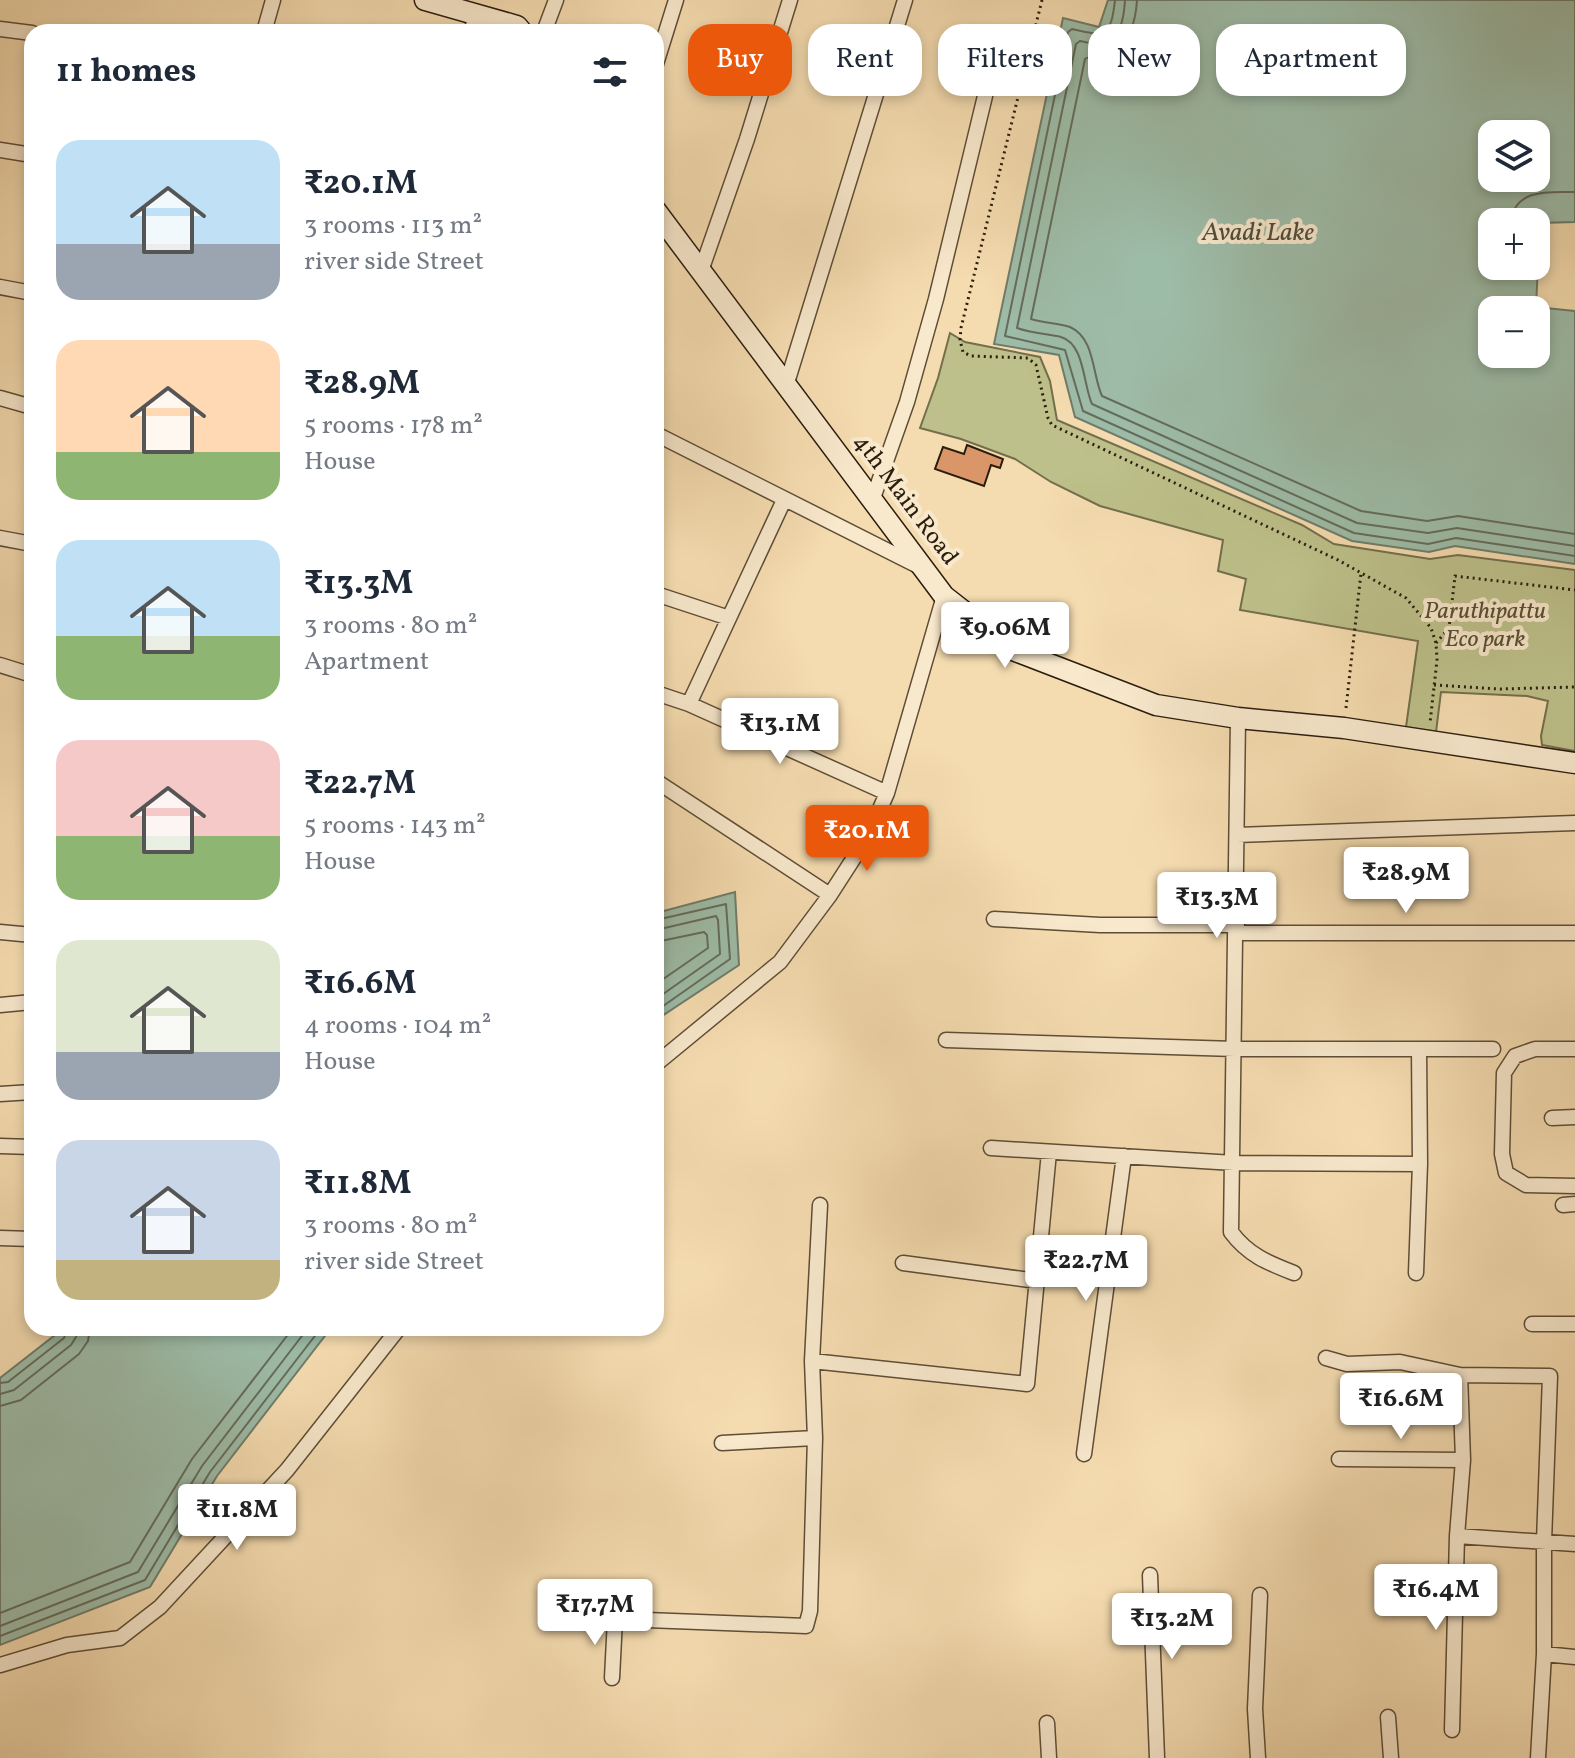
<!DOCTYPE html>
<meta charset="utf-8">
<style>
:root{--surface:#fff;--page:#f6f6f7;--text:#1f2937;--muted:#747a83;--accent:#ea580c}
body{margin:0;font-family:Vollkorn,serif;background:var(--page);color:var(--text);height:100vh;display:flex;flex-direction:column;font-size:30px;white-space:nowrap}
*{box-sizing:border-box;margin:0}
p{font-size:26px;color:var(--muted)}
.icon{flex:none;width:44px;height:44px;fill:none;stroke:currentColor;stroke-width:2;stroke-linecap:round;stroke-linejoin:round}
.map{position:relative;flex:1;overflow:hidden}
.panel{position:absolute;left:24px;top:24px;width:640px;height:1312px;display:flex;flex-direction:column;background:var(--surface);border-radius:24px;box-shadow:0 4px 12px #0003}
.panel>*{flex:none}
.guide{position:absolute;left:688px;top:24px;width:760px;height:72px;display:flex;gap:16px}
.tools{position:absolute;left:1478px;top:120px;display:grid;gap:16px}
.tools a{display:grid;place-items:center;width:72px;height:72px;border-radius:16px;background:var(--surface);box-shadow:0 4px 12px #0003;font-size:40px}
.price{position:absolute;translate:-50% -68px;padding:0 18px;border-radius:8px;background:#fff;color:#222;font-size:26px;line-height:52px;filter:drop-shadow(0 2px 4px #0008)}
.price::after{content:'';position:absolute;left:50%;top:48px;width:24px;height:18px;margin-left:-12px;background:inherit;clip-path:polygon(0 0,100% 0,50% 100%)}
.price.on{background:var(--accent);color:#fff}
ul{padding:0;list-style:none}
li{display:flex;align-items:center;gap:24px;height:200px;padding:0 32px}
li span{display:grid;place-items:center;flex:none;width:224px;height:160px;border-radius:24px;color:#555}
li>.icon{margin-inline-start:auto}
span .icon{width:96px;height:96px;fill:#fffc;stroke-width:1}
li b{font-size:34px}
h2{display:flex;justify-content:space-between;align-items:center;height:96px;padding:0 32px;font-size:34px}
.tag{padding:0 28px;border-radius:24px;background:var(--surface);box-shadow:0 4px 12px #0003;font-size:28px;line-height:72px}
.tag.on{background:var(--accent);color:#fff}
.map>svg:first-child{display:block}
.green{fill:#bdc08a;stroke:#746e4c;stroke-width:2}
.water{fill:#9dbca8;stroke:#6f7c6a;stroke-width:2;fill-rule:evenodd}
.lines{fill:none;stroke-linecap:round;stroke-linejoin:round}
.shore{stroke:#646c5a;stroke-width:2}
.building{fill:#da9569;stroke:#2b1d0d;stroke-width:2}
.street-casing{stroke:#5e4d36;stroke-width:17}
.secondary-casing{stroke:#2b1d0d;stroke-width:23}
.path{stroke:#2b1d0d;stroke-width:3;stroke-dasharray:2 4;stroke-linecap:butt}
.street{stroke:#f8e8cc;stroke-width:14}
.secondary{stroke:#f8e8cc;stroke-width:20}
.labels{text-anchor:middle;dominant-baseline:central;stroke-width:8;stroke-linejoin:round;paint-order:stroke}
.street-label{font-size:24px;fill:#2b1d0d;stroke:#f8e8cc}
.park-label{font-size:24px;font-style:italic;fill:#574e32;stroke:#f8e8cc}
.water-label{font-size:26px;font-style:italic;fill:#4d4d3c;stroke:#f8e8cc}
</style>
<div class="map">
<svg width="1575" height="1758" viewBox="0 0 1575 1758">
<rect width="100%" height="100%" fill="#f5dcb0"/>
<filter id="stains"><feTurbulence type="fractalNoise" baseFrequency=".0025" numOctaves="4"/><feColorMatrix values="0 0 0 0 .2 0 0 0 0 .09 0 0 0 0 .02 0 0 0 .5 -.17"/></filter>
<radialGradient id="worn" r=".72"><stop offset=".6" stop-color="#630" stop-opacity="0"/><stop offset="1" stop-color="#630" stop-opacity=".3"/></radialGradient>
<!-- green -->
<path class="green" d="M950,333L965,342L1040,357L1050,381L1057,420L1302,525L1334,544L1430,559L1458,555L1575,570V751L1542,745L1541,736L1548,701L1527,696L1441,692L1436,732L1406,727L1418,641L1240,610L1246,579L1218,571L1223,540L1100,506L1051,482L1015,459L961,439L920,428L938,378Z"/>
<!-- water -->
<path class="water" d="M1108,0H1575V222L1540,223L1536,307L1575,311V564L1455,546L1429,552L1352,541L1075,417L1059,355L994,344L1063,18L1099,27ZM1492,134H1536V178H1492ZM1492,222H1536V266H1492ZM1492,310H1536V354H1492Z
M735,892L739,965L656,1020V913Z
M64,1328H331L217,1476L150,1587L0,1645V1378Z"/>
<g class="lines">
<!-- shore -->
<path class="shore" d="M1115,0C1111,37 1105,37 1072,29L1068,32L1005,336L1065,350L1083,411L1354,533L1428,544L1456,538L1575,556
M1125,0C1123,33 1115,50 1080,41L1076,44L1017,328C1031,333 1047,334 1061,337C1085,344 1083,385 1092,404L1357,523L1428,533L1457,528L1575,546
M1137,0C1136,19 1129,48 1109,55C1101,58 1092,55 1085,59L1031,319C1043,323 1058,323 1070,327C1095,338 1092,374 1102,396L1361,511L1427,521L1458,516L1575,534
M1510,222C1516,188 1548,192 1575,192
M656,920L726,904L730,959L656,1011
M656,930L716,916L718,920L720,954L656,999
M656,942L704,932L707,935L708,948L656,984
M0,1383L8,1382L64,1338L68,1328
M0,1394L14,1390L71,1345L76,1337L78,1328
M0,1406L21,1400L79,1354L88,1341L90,1328
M0,1613L130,1562L192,1459L293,1328
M0,1626L138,1572L202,1466L308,1328
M0,1636L145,1580L210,1472L321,1328"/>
</g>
<!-- building -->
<path class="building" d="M967,445L1003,459L1000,468L991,465L984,486L935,469L943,447L964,454Z"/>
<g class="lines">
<defs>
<path id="street" d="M0,29L32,33
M264,32L273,0
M470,32L478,15
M544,32L556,0
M656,64L676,0
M0,150L32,155
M701,271L747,139L790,0
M0,287L32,293
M786,386L905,0
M0,398L32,407
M656,434L920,567
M872,501L907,402L936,299L985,96
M0,538L32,544
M656,594L729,618
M0,665L32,675
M656,693L689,704L887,793
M689,704L784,500
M1238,718L1231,1232C1248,1255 1268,1263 1294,1273
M656,781L830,895
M1237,835L1575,823
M994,919L1100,925H1237
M0,932L32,935
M1236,933H1575
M0,1005L32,1002
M946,1040L1235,1049H1493
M1575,1049H1535L1515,1056L1504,1073L1502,1154L1506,1173L1526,1185L1575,1186
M656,1064L780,962L830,895L868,836L887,793L944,596
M0,1094L32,1092
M1552,1118L1575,1117
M0,1146L32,1147
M991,1148L1234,1163L1420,1164
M1563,1205L1575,1204
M0,1238L32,1239
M903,1263L1037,1281
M1416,1273L1420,1164L1419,1049
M1532,1324H1575
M1326,1358L1347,1364L1400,1362L1460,1375L1463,1460L1457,1536L1452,1730
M812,1361L1027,1384L1049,1152
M1460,1375L1550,1376L1544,1542V1654L1538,1758
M722,1443L815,1438
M1084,1454L1124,1156
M1339,1459L1463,1460
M1457,1536L1575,1544
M1150,1575L1157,1758
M568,1617L806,1626L810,1611L815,1438L812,1361L820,1205
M1544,1654L1575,1657
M0,1665L67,1645L120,1638L160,1607L287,1470L399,1328
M612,1678L615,1619
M1388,1717L1391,1758
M1047,1723L1049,1758
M1258,1758L1255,1709L1260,1595"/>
<path id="secondary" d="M425,0L517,26L522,32
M656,211L944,596L1013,650L1156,705L1238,718L1344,728L1575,763"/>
</defs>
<!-- street casing -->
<use href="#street" class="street-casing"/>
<!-- secondary casing -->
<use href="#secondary" class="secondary-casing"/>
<!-- path -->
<path class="path" d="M1042,0L961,328L960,340L963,352L971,356L1028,358L1036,365L1048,418L1052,425L1338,560L1406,598L1431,628L1436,643L1437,660L1430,723
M1436,643L1449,628L1455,576L1575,590
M1434,685L1500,689L1575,687
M1346,708L1361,573"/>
<!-- street -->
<use href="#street" class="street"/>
<!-- secondary -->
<use href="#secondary" class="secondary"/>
</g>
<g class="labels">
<!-- street labels -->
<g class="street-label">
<text transform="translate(905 500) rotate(53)">4th Main Road</text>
</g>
<!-- park labels -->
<g class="park-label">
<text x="1485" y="612">Paruthipattu<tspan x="1485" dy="28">Eco park</tspan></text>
</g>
<!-- water labels -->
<g class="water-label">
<text x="1258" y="233">Avadi Lake</text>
</g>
</g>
<rect width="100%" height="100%" filter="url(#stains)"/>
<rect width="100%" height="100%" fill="url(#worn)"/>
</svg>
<div class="tools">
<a><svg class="icon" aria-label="layers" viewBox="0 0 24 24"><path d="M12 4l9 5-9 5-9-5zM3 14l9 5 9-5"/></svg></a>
<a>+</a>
<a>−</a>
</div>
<b class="price" style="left:1005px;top:670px">₹9.06M</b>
<b class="price" style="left:780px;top:766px">₹13.1M</b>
<b class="price on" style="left:867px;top:873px">₹20.1M</b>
<b class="price" style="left:1406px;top:915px">₹28.9M</b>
<b class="price" style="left:1217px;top:940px">₹13.3M</b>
<b class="price" style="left:1086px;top:1303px">₹22.7M</b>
<b class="price" style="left:1401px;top:1441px">₹16.6M</b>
<b class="price" style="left:237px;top:1552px">₹11.8M</b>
<b class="price" style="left:1436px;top:1632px">₹16.4M</b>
<b class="price" style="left:595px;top:1647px">₹17.7M</b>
<b class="price" style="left:1172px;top:1661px">₹13.2M</b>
<div class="guide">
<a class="tag on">Buy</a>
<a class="tag">Rent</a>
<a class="tag">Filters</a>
<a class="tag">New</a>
<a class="tag">Apartment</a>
</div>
<section class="panel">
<h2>11 homes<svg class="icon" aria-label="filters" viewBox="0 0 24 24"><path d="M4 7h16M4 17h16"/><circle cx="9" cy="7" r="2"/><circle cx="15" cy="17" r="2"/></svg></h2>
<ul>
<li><span style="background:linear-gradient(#bfe0f5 65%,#9aa5b1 0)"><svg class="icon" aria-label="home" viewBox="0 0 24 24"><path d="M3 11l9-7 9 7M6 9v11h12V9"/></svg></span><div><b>₹20.1M</b><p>3 rooms · 113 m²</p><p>river side Street</p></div></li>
<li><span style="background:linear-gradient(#ffd9b3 70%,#8fb573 0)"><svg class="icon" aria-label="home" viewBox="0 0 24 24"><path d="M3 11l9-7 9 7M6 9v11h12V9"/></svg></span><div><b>₹28.9M</b><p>5 rooms · 178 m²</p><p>House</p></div></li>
<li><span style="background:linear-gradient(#bfe0f5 60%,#8fb573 0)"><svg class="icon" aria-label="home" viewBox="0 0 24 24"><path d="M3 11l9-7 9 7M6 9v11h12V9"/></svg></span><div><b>₹13.3M</b><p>3 rooms · 80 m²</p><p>Apartment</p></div></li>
<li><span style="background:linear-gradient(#f6c9c9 60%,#8fb573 0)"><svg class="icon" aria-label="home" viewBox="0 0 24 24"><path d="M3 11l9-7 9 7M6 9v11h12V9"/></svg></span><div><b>₹22.7M</b><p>5 rooms · 143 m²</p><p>House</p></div></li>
<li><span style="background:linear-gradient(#dfe7d0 70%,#9aa5b1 0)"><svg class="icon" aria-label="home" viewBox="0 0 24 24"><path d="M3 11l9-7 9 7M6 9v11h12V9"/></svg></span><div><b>₹16.6M</b><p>4 rooms · 104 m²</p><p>House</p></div></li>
<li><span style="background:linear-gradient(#c9d6e8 75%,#c2b280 0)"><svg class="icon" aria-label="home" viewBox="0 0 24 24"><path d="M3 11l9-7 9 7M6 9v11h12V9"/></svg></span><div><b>₹11.8M</b><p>3 rooms · 80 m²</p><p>river side Street</p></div></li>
</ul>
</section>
</div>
